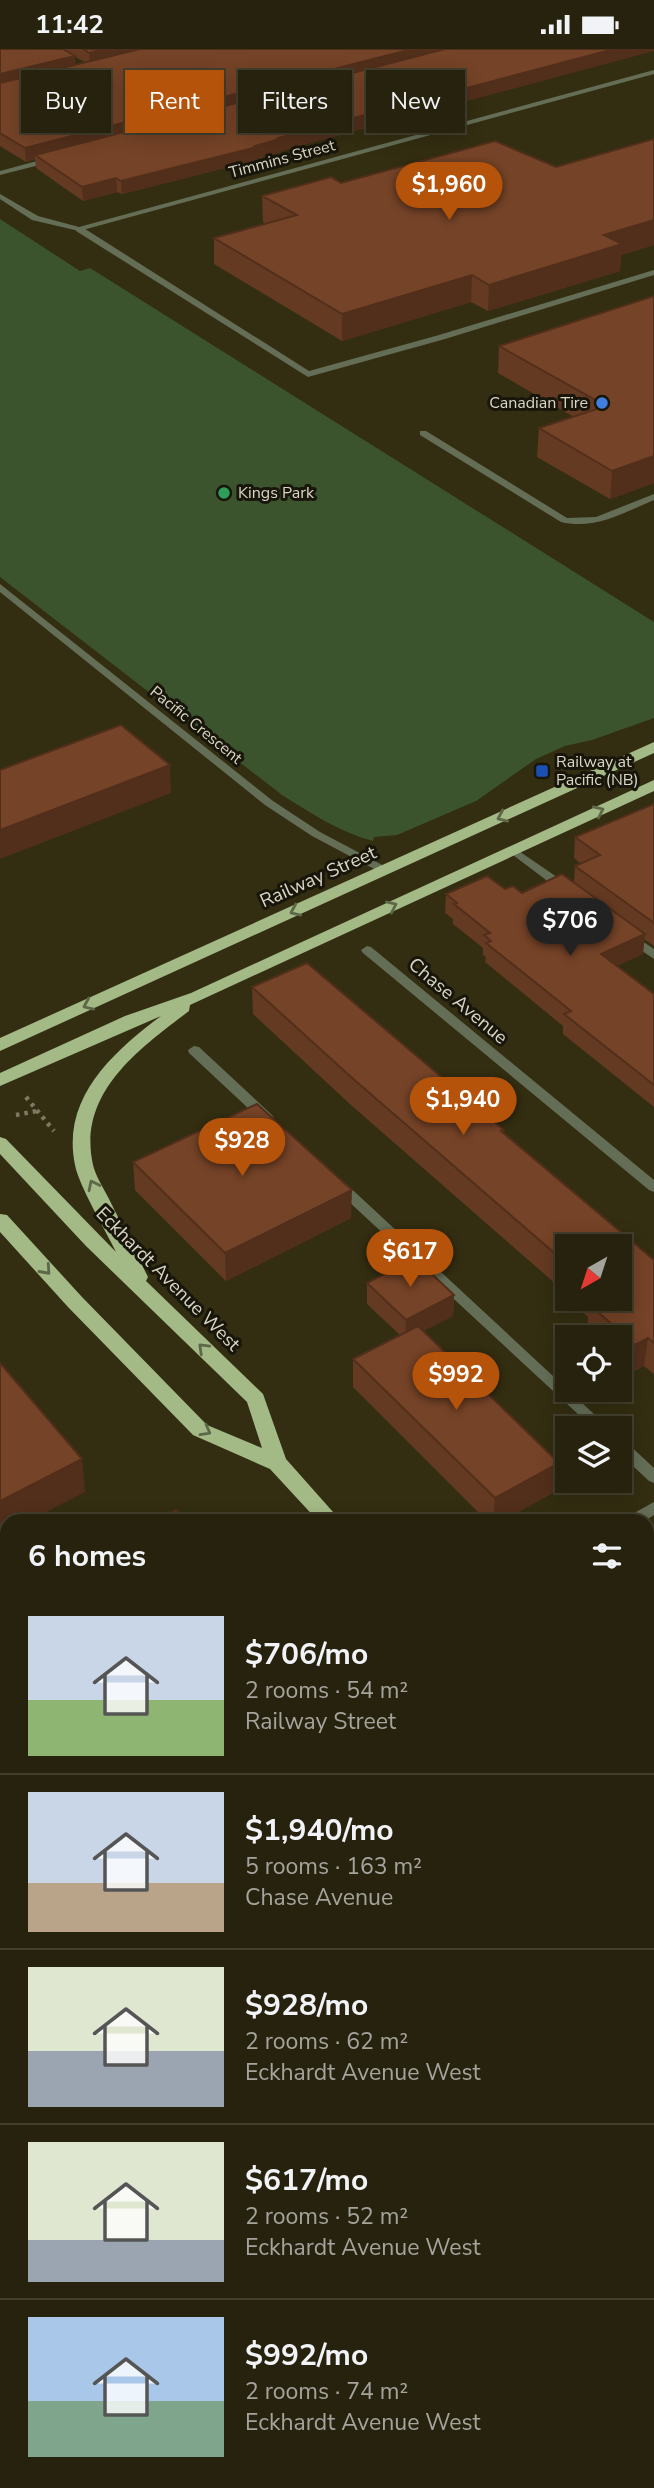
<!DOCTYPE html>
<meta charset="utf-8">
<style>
:root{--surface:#26220d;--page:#2e2a16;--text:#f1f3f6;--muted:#a4a49d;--line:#423f2e;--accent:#b45309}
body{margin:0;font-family:"Nunito Sans",sans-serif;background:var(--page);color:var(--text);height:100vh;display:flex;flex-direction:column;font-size:26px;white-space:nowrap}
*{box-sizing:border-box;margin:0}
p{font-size:23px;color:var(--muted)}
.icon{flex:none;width:38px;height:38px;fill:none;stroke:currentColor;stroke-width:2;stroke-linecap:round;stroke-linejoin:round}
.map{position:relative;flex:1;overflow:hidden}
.drawer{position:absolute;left:0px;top:1465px;width:654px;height:975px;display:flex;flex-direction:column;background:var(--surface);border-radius:21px 21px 0 0;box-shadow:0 4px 18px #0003,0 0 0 2px var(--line)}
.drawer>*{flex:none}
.banner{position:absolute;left:21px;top:21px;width:612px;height:63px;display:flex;gap:14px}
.needle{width:46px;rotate:219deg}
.buttons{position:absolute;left:555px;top:1185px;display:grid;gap:14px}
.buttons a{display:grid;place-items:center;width:77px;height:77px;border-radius:0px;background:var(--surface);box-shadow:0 4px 18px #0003,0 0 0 2px var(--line);font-size:35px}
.price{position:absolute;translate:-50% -60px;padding:0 16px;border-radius:24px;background:var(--accent);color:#fff;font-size:23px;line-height:46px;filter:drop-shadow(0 2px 4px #0008)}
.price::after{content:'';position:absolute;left:50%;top:42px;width:21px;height:16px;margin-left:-10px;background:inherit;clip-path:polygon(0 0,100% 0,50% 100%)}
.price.current{background:#222;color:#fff}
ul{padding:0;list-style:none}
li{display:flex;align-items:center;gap:21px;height:175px;padding:0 28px}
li+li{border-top:2px solid var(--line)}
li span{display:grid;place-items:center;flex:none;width:196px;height:140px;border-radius:0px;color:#555}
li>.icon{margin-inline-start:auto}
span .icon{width:84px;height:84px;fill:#fffc;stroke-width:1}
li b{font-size:30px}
h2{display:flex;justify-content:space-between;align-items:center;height:84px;padding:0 28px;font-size:30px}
.chip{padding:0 24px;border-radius:0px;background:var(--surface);box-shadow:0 4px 18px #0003,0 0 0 2px var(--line);font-size:24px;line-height:63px}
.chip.current{background:var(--accent);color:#fff}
.status{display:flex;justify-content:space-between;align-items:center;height:49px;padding:0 35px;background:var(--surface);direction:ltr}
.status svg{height:19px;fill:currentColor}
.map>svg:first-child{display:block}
.green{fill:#3b542d}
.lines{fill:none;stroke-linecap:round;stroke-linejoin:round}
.path-far1{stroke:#7e7962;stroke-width:4.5;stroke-dasharray:3.5 5;stroke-linecap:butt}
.path{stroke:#7e7962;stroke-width:6;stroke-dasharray:4.5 7;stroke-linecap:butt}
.service{fill:#646e57;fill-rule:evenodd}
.minor{fill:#646e57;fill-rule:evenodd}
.trunk{fill:#a4ba86;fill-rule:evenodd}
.wall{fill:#653a22;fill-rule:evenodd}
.shaded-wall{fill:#522f1b}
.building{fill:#754327;stroke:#522f1b;stroke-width:2}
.oneway{stroke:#5e6848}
.shop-dot{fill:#3f7fe0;stroke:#18160a;stroke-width:2.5}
.leisure-dot{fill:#2e9e5b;stroke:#18160a;stroke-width:2.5}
.transit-dot{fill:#1a4fb4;stroke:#18160a;stroke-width:2.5}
.labels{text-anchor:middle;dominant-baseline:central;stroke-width:6;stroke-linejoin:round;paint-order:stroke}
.far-street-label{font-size:16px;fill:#d9d6c6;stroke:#18160a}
.far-poi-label{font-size:16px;fill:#d9d6c6;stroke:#18160a;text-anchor:start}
.street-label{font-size:19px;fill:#d9d6c6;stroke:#18160a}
</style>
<div class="status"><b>11:42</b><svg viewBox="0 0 49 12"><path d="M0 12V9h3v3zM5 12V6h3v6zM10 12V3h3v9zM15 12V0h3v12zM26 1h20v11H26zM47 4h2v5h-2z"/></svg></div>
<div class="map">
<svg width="654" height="2439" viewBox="0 0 654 2439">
<rect width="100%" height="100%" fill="#332e11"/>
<!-- green -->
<path class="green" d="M0,170L80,222L90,219L654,573V669L592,691L565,697L536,710L476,752L397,786L374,788L373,792C339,783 311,764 282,746L0,528Z
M654,1518V1702L648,1696V1522Z"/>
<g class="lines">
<!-- path-far1 -->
<path class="path-far1" d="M26,1048L54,1082
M16,1066L37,1062"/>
<!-- path -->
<path class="path" d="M0,2174L7,2180
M304,2432L312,2439"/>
<!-- service -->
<path class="service" d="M52,108H55V112L0,126V122Z
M76,178H82L309,322L439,286L654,221V226L445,290L308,328L76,182Z
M420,382H426L567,469L596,468L654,445V451C623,464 595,481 561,473L420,386Z
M513,798L570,837V843H562L509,803V799Z
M630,884L654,900V910L626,891L624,888L626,885Z
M194,997L199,998L272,1066L274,1069L272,1072H262L189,1004L188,1001Z
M338,1130L343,1132L609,1379H593L333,1138L331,1135L333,1132Z
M620,1390L625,1392L654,1419V1434L649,1432L620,1405Z
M7,1530V1544L0,1546V1532Z
M0,2023L7,2026V2046L0,2043Z
M488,2432H512L515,2439H490Z"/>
<!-- minor -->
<path class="minor" d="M654,21V25L79,182L32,171L0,150V145L38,167L79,178Z
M0,535L273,752L320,783L388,819V823H380L312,787L265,756L0,543Z
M367,897L371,898L654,1131V1143L649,1141L363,904L361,901Z
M654,1453V1466L645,1472H624L627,1468Z"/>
<!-- trunk -->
<path class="trunk" d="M654,693V704L0,1002V989Z
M654,731V742L190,956L189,962C139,1000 77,1044 93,1116C96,1128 104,1140 109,1150C122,1176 135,1202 148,1228L146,1232L263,1345L286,1410L341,1472H318L270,1420L193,1386L68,1258L0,1183V1165L7,1166L82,1248L207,1376L262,1399L247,1353L86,1197L0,1105V1088L6,1090L116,1203C106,1182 79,1137 75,1116C61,1049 113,1003 161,967L0,1037V1024L125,967L191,944Z
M648,1799L654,1801V1826L648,1824Z"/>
</g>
<!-- wall -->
<path class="wall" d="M0,0H654L281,102V103L257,110V111L122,145L117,143L83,152L36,119L35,110L26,113L0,97ZM75,8L85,13L75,16Z
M654,90V196L621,206L620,222L488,262L471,253L342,292L214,215V189L266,175L263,173L262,147L341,134L556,118Z
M654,247V434L610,450L537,408L539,379L574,368L498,324L499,297Z
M654,755V897L644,890L643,905L616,917L654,945V1058L563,985V977L485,913L486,908L483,906V899L453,875V870L445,864L446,845L505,840L522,844L574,833L575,817L581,815L574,809L575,788Z
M252,938L504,1081L503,1084L654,1211V1325L644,1317L631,1324L620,1314V1288H591L587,1284L588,1268L568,1250H620L567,1197V1248L565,1246V1243L351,1056L253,965Z
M133,1113L351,1169L226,1232L135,1141Z
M367,1234L454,1246L453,1267L423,1282L559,1414L556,1442L502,1472H487L353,1338V1310L400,1286L367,1255Z"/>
<!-- shaded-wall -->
<path class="shaded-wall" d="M104,0H158L90,16L89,4Z
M412,0H462L35,106V110L26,113L25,99Z
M614,0H654V2L281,102V103L257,110V111L122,145L121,132L255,97L278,89Z
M75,7L76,20L0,38V25Z
M116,129L117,143L83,152L82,138Z
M654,171V196L621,206L620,222L488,262L489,236L604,186Z
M472,226L471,253L342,292V265Z
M654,407V434L610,450L612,422Z
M170,716L171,744L0,810V781Z
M645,885L643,905L599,925L601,905Z
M352,1141L351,1169L226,1232L225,1204Z
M454,1246L453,1267L405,1291L406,1271Z
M648,1289L644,1317L631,1324L635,1296Z
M82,1410L85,1443L29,1472H7V1483L0,1486V1452Z
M559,1414L556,1442L502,1472H493L495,1449Z
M7,1758V1792L0,1796V1762Z"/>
<!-- building -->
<path class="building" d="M0,0H63L75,7L0,25Z
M83,0H104L89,4Z
M140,0H412L25,99L0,84V34Z
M445,0H614L278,89L280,90L255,97L257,98L121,132L116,129L82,138L35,106Z
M654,90V171L604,186L622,195L489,236L472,226L342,265L214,189L297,166L262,147L331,128L341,134L495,92L556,118Z
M654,247V407L612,422L539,379L606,357L499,297Z
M121,676L170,716L0,781V721Z
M654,755V874L575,817L600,806L575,788Z
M562,825L645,885L601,905L654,945V1036L564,965L571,962L486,894L491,892L484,886L490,884L454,855L457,854L446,845L487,827L505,840L513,837L522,844Z
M307,914L504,1081L501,1082L654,1211V1294L648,1289L635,1296L590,1256L602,1250H620V1197H567V1215L351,1028L252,938Z
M257,1055L352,1141L225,1204L133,1113Z
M415,1209L454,1246L406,1271L367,1234Z
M418,1277L559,1414L495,1449L353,1310Z
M0,1314L82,1410L0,1452Z
M176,1461L186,1472H156Z
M7,1551V1758L0,1762V1555Z
M0,2260L7,2271V2432H116L120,2439H0Z"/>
<!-- one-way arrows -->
<defs><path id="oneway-chevron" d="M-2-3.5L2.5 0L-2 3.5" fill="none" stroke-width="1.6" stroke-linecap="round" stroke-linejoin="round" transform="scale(1.75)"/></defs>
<g class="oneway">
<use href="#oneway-chevron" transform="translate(599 762) rotate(-25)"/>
<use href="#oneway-chevron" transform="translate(502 768) rotate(156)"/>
<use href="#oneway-chevron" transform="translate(392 857) rotate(-25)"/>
<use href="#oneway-chevron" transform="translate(295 862) rotate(156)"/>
<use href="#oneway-chevron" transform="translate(88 956) rotate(156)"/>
<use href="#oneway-chevron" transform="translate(93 1136) rotate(-116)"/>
<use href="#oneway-chevron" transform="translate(46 1221) rotate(48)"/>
<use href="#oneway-chevron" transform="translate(203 1299) rotate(-136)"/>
<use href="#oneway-chevron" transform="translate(206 1382) rotate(29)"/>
</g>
<!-- markers -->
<circle class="shop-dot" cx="602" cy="354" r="7"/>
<circle class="leisure-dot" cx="224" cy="444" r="7"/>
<rect class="transit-dot" x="535" y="715" width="14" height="14" rx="3.5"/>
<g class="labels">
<!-- far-street labels -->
<g class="far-street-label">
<text transform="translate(282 110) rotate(-15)">Timmins Street</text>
<text transform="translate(196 676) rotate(39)">Pacific Crescent</text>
</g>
<!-- far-poi labels -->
<g class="far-poi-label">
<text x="588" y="354" text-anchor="end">Canadian Tire</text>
<text x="238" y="444">Kings Park</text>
<text x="556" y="713">Railway at<tspan x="556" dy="18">Pacific (NB)</tspan></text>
</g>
<!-- street labels -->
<g class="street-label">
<text transform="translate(318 828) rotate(-24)">Railway Street</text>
<text transform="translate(458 952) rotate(40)">Chase Avenue</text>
<text transform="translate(168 1230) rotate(45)">Eckhardt Avenue West</text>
</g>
</g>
</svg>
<div class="buttons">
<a><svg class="needle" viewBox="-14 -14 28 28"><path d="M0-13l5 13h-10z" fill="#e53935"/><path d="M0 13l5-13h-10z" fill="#a4a49d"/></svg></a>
<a><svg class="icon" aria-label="locate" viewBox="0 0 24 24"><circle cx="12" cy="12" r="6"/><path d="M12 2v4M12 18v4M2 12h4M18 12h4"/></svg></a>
<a><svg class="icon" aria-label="layers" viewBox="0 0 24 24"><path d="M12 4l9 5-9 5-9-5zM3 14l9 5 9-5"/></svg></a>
</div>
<b class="price" style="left:449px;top:173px">$1,960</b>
<b class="price current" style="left:570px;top:909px">$706</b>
<b class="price" style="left:463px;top:1088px">$1,940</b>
<b class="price" style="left:242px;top:1129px">$928</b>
<b class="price" style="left:410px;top:1240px">$617</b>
<b class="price" style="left:456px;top:1363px">$992</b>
<div class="banner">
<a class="chip">Buy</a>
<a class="chip current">Rent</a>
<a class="chip">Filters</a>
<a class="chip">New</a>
</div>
<section class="drawer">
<h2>6 homes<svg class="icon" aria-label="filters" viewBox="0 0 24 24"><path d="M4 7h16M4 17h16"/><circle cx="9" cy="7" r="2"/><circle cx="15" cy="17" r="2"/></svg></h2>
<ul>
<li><span style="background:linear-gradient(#c9d6e8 60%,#8fb573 0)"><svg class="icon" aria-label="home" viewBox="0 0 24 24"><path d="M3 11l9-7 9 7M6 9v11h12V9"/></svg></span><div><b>$706/mo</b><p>2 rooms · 54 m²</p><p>Railway Street</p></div></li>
<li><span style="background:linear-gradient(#c9d6e8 65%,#b9a48a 0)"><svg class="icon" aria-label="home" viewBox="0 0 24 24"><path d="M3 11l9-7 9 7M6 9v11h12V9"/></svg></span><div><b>$1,940/mo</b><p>5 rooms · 163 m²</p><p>Chase Avenue</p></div></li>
<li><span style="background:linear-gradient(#dfe7d0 60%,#9aa5b1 0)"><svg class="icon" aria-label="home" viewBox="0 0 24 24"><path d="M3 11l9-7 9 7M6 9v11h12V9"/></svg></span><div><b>$928/mo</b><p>2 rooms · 62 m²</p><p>Eckhardt Avenue West</p></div></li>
<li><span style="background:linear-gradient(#dfe7d0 70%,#9aa5b1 0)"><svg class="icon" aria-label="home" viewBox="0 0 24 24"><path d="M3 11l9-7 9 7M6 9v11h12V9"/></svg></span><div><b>$617/mo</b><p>2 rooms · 52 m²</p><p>Eckhardt Avenue West</p></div></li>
<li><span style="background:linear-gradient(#a9c7e8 60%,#7fa58c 0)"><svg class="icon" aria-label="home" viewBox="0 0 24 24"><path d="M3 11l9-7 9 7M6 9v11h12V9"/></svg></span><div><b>$992/mo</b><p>2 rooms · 74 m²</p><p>Eckhardt Avenue West</p></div></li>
</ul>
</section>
</div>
